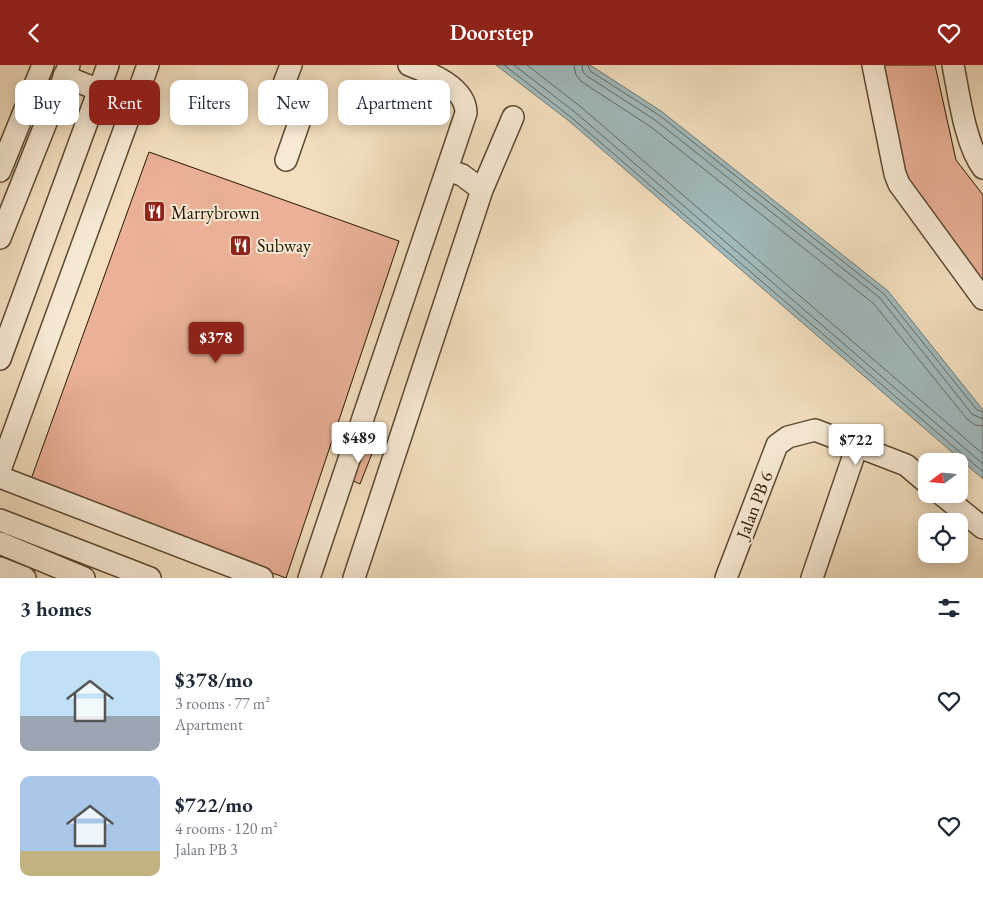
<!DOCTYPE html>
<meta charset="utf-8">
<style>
:root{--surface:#fff;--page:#f2f2f3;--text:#1f2937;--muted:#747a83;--accent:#8f2418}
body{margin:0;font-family:"EB Garamond",serif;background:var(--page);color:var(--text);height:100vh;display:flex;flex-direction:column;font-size:19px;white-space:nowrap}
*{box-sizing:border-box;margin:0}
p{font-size:16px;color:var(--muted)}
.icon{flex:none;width:28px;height:28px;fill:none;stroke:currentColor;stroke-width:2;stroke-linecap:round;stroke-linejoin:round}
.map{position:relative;height:513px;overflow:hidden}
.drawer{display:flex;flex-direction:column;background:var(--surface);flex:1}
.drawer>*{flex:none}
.top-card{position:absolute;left:15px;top:15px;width:500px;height:45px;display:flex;gap:10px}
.needle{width:32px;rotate:254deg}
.fabs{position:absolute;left:918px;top:388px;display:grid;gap:10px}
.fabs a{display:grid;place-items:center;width:50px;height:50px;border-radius:10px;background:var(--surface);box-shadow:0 2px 12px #0003;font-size:25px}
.price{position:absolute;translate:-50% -42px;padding:0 11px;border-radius:5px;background:#fff;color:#222;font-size:16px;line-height:32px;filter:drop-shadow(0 1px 2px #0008)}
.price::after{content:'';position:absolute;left:50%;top:30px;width:15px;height:11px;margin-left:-8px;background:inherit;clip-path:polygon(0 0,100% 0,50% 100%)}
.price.on{background:var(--accent);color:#fff}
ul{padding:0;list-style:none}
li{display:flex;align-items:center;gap:15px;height:125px;padding:0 20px}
li span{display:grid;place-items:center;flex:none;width:140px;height:100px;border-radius:10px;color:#555}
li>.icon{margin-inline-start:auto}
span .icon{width:60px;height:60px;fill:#fffc;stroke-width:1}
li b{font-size:21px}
h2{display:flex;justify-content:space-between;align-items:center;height:60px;padding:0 20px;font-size:21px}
.tag{padding:0 18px;border-radius:10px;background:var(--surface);box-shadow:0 2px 12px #0003;font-size:18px;line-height:45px}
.tag.on{background:var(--accent);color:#fff}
header{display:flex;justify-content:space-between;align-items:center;height:65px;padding:0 20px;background:var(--accent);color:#fff;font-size:22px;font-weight:600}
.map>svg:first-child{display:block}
.water{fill:#a0babd;stroke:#707972}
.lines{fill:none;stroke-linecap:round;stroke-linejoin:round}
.shore{stroke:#646860;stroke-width:1}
.building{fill:#eab197;stroke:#291702}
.minor-casing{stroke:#5c4931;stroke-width:24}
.minor{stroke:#f7ead5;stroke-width:21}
.labels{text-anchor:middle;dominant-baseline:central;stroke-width:4;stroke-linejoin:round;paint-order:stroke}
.poi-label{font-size:18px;fill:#291702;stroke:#f7ead5;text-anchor:start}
.street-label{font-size:18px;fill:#291702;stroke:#f7ead5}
</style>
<header><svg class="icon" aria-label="back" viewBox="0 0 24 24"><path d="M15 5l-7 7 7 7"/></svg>Doorstep<svg class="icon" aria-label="heart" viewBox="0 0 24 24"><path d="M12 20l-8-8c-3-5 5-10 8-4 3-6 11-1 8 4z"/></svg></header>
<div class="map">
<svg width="983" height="513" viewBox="0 0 983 513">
<rect width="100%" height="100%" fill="#f3dfbf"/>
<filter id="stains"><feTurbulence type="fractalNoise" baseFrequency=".004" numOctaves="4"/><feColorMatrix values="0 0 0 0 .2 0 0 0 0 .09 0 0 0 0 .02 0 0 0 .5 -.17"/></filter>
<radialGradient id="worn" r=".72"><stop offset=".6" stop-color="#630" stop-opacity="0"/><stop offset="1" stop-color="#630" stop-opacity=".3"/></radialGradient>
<!-- water -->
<path class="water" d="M496,0H590L661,46L888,226L983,345V414L569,56Z"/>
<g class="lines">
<!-- shore -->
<path class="shore" d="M504,0L572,53L983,407
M514,0L576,48L983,399
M527,0L581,42L983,389
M574,0L576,10L582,17L651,62L874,239L967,354L975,360L983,361
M582,0L583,7L587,11L655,55L880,233L972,349L983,354
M588,0L590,6L659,50L884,229L977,345L983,347"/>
</g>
<!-- building -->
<path class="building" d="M879,0H935L956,95L983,130V228L903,119Z
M149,87L399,176L286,513L30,417Z
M358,380L373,386L360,419L345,412Z"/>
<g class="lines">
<defs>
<path id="minor" d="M873,0L895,109L899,119L983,234
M953,0C959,30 965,79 983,103
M64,11L134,39
M275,42L291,0
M286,95L301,52
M447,105L462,110L482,125
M0,106L43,0
M0,173L69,0
M0,294L108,0
M0,405L148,0
M0,407L5,414L262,513
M941,429L983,463
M0,455L150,513
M0,478L84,513
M0,503L25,513
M309,513L466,48C466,22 430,8 409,0
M354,513L482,125L513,52
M726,513L777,380L788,372L815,365L906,400L926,417
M812,513L857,381"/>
</defs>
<!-- minor casing -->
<use href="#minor" class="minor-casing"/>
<!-- minor -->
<use href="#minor" class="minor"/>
</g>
<!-- icons -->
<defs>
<symbol id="restaurant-square" viewBox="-11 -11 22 22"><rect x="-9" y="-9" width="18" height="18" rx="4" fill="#8f2418" stroke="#f7ead5"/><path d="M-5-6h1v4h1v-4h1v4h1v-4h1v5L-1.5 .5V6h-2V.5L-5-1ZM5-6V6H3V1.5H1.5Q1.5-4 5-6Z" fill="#fff"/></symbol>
</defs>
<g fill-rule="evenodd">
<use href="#restaurant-square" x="142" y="134" width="25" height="25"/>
<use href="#restaurant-square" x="228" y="168" width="25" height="25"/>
</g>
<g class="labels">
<!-- poi labels -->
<g class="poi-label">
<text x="171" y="147">Marrybrown</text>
<text x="257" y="180">Subway</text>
</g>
<!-- street labels -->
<g class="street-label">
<text transform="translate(754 440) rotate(-69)">Jalan PB 6</text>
</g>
</g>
<rect width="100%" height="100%" filter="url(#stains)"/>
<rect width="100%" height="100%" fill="url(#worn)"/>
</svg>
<div class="fabs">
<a><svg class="needle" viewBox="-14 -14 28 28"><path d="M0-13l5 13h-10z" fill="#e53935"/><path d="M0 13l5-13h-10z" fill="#747a83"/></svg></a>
<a><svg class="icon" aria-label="locate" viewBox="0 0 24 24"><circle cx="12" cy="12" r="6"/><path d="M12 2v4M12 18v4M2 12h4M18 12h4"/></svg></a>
</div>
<b class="price on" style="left:216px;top:299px">$378</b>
<b class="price" style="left:359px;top:399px">$489</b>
<b class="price" style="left:856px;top:401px">$722</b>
<div class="top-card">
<a class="tag">Buy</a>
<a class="tag on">Rent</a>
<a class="tag">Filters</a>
<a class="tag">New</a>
<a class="tag">Apartment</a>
</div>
</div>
<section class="drawer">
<h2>3 homes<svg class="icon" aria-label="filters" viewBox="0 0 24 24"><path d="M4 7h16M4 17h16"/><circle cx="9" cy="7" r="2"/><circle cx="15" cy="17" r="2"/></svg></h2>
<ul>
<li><span style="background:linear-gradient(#bfe0f5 65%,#9aa5b1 0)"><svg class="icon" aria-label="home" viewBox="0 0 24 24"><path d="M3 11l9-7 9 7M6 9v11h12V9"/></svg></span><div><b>$378/mo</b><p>3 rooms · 77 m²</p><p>Apartment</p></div><svg class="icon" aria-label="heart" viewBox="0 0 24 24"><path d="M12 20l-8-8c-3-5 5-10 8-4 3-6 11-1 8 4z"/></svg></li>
<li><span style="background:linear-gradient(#a9c7e8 75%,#c2b280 0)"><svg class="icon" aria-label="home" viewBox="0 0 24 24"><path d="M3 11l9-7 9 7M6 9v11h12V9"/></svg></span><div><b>$722/mo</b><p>4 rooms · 120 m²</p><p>Jalan PB 3</p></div><svg class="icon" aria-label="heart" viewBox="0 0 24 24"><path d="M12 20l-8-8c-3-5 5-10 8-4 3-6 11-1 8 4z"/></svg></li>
</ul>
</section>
